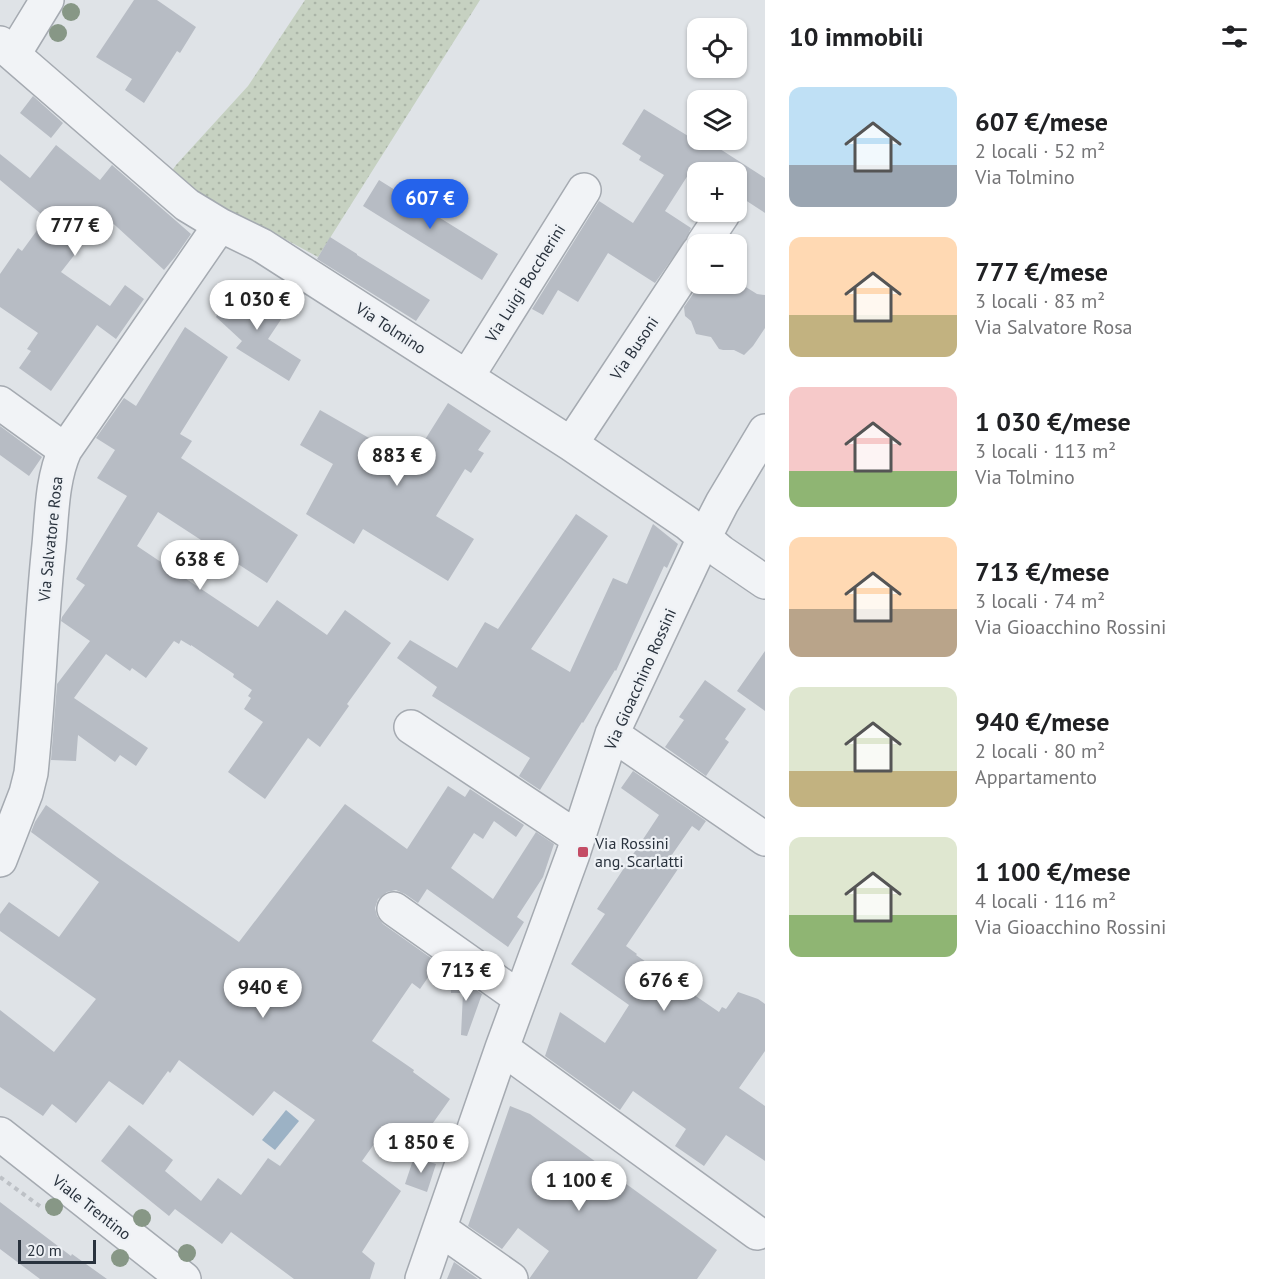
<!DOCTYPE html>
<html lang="it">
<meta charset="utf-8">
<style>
:root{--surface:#fff;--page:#f2f2f2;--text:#202124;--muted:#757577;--accent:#2563eb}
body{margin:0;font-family:"PT Sans",sans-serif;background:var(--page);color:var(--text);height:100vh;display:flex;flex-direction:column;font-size:22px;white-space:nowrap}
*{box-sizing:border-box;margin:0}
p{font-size:20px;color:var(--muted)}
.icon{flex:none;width:33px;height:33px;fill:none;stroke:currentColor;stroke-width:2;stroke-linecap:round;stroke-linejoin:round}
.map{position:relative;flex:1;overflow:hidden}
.details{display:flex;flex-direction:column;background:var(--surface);width:510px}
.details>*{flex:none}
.controls{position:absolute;left:687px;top:18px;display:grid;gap:12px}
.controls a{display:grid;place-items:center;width:60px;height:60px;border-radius:12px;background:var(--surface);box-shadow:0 2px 4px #0004;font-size:30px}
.scale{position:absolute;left:18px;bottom:15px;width:78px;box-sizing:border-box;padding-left:6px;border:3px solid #29323d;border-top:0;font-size:16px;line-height:21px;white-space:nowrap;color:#29323d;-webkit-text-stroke:4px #eef1f5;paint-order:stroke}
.price{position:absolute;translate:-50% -51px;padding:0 14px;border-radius:21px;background:#fff;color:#222;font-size:20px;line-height:39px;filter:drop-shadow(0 2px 3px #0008)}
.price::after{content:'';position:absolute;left:50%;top:36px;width:18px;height:14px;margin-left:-9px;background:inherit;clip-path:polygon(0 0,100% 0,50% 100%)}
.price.on{background:var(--accent);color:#fff}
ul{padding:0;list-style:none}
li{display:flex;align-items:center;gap:18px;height:150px;padding:0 24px}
li span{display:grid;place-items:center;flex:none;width:168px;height:120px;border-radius:12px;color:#555}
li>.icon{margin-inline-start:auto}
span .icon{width:72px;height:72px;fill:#fffc;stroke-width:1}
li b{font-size:26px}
h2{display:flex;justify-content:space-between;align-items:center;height:72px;padding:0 24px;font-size:26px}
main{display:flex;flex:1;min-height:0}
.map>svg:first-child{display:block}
.grass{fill:url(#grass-dots)}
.water{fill:#9cb2c5}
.building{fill:#b7bcc4}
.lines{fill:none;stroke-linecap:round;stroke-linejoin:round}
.minor-casing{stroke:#a5aab1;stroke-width:36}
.path{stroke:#bdc1c6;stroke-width:4;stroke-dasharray:4.5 4.5;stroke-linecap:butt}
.minor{stroke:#f1f3f6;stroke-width:33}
.tree{fill:#879786}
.poi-dot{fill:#c44c65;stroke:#eef1f5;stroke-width:2}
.labels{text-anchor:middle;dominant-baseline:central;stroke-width:4.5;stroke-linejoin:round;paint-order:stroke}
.street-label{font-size:16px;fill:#29323d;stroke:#eef1f5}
.poi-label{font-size:16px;fill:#29323d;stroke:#eef1f5;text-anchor:start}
</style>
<main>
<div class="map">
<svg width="765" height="1279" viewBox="0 0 765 1279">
<defs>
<pattern id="grass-dots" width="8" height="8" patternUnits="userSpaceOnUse" patternTransform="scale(1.5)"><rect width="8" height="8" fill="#c6d1c1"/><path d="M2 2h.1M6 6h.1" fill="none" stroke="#aab4a7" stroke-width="1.8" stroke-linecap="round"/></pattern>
</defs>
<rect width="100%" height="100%" fill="#dfe3e7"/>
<!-- grass -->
<path class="grass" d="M305,0H480L318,257L259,225L200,201L169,175L176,165L248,86Z"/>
<!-- water -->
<path class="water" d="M286,1110L299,1121L275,1150L262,1140Z"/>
<!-- building -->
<path class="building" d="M134,0H157L196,27L180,53L177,51L144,103L125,90L132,79L96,57Z
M33,96L63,123L51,138L20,113Z
M644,109L693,139L697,133L698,140H706L765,178V213L736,194V172H690L665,211L691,228L686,239L655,283L608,253L578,302L558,290L543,315L532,309L599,201L633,223L664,175L639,160L641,156L622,144Z
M56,145L100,180L112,165L191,234L175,257L164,270L105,216L61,272L110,306L125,285L144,299L116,339L97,325L51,391L19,368L31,351L27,349L38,333L0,307V274L18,248L22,251L46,218L0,180V154L30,178Z
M379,180L498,254L482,280L363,206Z
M330,237L357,254V255L430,300L416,321L317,259Z
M700,284H741L757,294L765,295V328L753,346L744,355L734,350H723L719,349L711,337L696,334L691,321L685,316L684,307Z
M236,285L284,315L268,339L301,360L289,381L236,348L242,341L216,317Z
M185,327L228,357L180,434L192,441L181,458L298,535L267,583L158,512L137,546L258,627L277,600L327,635L345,610L391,643L347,704L349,706L320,747L308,738L265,799L228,772L263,722L244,709L251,698L248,696L252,690L233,677L234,674L191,645V646L181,640L179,644L174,641L146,678L132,668L130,671L106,654L74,698L148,748L136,766L120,755L115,762L78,735L76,761L51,760L57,684L90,641L61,621L62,617L85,585L76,579L127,496L97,478L115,450L96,438L124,398L136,406Z
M448,403L491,431L478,450L484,453L471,473L465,469L436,516L474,539L448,581L363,529L354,544L306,514L333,464L300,445L320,410L411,462Z
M0,426L42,457L29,476L0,455Z
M576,514L608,536L531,649L570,672L613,578L627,584L653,524L678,544L667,568L664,566L616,671L615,670L583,723L582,722L540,790L519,776L530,758L432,696L437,687L397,658L410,640L457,668L485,622L498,629Z
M765,651V711L737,691Z
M705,680L746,709L725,739L729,742L706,776L665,747L684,720L679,717Z
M633,771L706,821L699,831L692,826L669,859L680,866L626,946L637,954L636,955L719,1012L722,1007L726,1009L738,992L758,999L765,1004V1051L739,1088L765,1106V1161L726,1135L704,1166L675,1146L686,1129L633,1091L620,1110L545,1056L560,1012L605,1043L629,1005L571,964L605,914L597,909L659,815L621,788Z
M448,786L465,797L470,789L524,825L516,837L494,821L483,839L474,833L451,868L493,899L536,832L554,844L543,877L517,917L524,922L508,947L427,889L418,903L405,894L396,890L387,892L378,899L375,908L377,916L383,924L438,963L420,989L412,983L372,1041L414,1070L413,1072L450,1099L418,1144L389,1123L362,1161L401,1191L362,1252L375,1263L370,1279H294L231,1232L222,1244L175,1209L169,1216L101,1161L129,1125L173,1160L165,1171L201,1201L218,1178L241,1195L268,1158L280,1166L315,1120L274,1091L253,1116L179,1060L170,1073L168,1071L143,1105L109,1081L76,1123L52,1104L43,1116L0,1087V1010L54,1052L96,999L0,931V914L9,902L59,937L99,882L31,832L35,822L46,805L117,857L239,942L345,804L407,849Z
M450,972L482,994L467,1036L461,1035L463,993H451Z
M510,1106L530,1114L717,1250L697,1279H529L549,1251L518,1228L502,1249L468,1226Z
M414,1157L436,1164L427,1192L405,1184Z
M0,1202L71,1256L72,1254L107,1279H40L0,1249Z
M454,1262L478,1279H447Z"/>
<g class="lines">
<defs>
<path id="minor" d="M0,43L187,205L220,225L261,245L571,444L687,523L721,552L765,582
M14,54L47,0
M703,244L723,214
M467,377L584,190
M0,403L65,450
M571,444L698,252
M411,727L578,838
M612,734L765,839
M0,860L26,793L31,773C39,697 41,621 49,545C52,513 52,479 65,450L220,225
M394,909L520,998
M502,1048L757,1233
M0,1134L184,1279
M440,1229L511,1279
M422,1279L502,1048L573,854L612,734L704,538L722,503L765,431"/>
</defs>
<!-- minor casing -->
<use href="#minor" class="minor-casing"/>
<!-- path -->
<path class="path" d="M0,1177L41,1207"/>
<!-- minor -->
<use href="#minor" class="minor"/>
</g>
<!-- trees -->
<g class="tree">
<circle cx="71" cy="12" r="9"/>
<circle cx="58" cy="33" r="9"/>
<circle cx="54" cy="1207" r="9"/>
<circle cx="142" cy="1218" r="9"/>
<circle cx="187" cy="1253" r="9"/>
<circle cx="120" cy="1258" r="9"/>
</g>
<!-- markers -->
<rect class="poi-dot" x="577" y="846" width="12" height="12" rx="3"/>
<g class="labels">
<!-- street labels -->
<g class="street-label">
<text transform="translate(525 283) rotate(-58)">Via Luigi Boccherini</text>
<text transform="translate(391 328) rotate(33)">Via Tolmino</text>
<text transform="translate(634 348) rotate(-56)">Via Busoni</text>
<text transform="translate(50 539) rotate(-84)">Via Salvatore Rosa</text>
<text transform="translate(640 679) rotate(-66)">Via Gioacchino Rossini</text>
<text transform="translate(92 1207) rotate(38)">Viale Trentino</text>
</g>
<!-- poi labels -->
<g class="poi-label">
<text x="595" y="843">Via Rossini<tspan x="595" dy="18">ang. Scarlatti</tspan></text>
</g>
</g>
</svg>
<div class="controls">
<a><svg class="icon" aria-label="locate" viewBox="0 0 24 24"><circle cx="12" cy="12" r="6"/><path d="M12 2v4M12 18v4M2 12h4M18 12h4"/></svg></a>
<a><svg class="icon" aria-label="layers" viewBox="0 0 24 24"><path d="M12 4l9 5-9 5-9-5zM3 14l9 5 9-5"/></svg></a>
<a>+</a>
<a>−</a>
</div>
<div class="scale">20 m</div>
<b class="price on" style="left:430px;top:230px">607 €</b>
<b class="price" style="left:75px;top:257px">777 €</b>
<b class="price" style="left:257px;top:331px">1 030 €</b>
<b class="price" style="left:397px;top:487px">883 €</b>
<b class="price" style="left:200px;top:591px">638 €</b>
<b class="price" style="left:466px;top:1002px">713 €</b>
<b class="price" style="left:664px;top:1012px">676 €</b>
<b class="price" style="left:263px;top:1019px">940 €</b>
<b class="price" style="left:421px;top:1174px">1 850 €</b>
<b class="price" style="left:579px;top:1212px">1 100 €</b>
</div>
<section class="details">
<h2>10 immobili<svg class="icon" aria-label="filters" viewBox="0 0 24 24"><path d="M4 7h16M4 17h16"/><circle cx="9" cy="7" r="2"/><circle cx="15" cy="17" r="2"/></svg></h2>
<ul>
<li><span style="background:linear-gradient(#bfe0f5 65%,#9aa5b1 0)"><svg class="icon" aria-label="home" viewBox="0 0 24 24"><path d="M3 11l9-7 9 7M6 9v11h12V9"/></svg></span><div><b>607 €/mese</b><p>2 locali · 52 m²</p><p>Via Tolmino</p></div></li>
<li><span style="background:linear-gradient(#ffd9b3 65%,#c2b280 0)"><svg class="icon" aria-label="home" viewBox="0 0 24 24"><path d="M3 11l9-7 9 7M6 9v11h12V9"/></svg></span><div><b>777 €/mese</b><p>3 locali · 83 m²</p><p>Via Salvatore Rosa</p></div></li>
<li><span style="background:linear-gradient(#f6c9c9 70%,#8fb573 0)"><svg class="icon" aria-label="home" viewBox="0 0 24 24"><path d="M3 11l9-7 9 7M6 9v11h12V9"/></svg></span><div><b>1 030 €/mese</b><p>3 locali · 113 m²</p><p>Via Tolmino</p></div></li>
<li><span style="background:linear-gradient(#ffd9b3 60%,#b9a48a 0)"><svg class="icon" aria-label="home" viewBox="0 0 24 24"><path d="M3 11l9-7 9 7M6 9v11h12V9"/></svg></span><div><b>713 €/mese</b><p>3 locali · 74 m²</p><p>Via Gioacchino Rossini</p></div></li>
<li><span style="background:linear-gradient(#dfe7d0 70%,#c2b280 0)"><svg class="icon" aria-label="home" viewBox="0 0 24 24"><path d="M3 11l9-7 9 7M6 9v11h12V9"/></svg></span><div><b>940 €/mese</b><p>2 locali · 80 m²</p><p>Appartamento</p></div></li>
<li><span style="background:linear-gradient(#dfe7d0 65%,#8fb573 0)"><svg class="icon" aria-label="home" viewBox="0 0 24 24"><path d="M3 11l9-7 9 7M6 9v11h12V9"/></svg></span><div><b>1 100 €/mese</b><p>4 locali · 116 m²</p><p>Via Gioacchino Rossini</p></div></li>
</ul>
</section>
</main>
